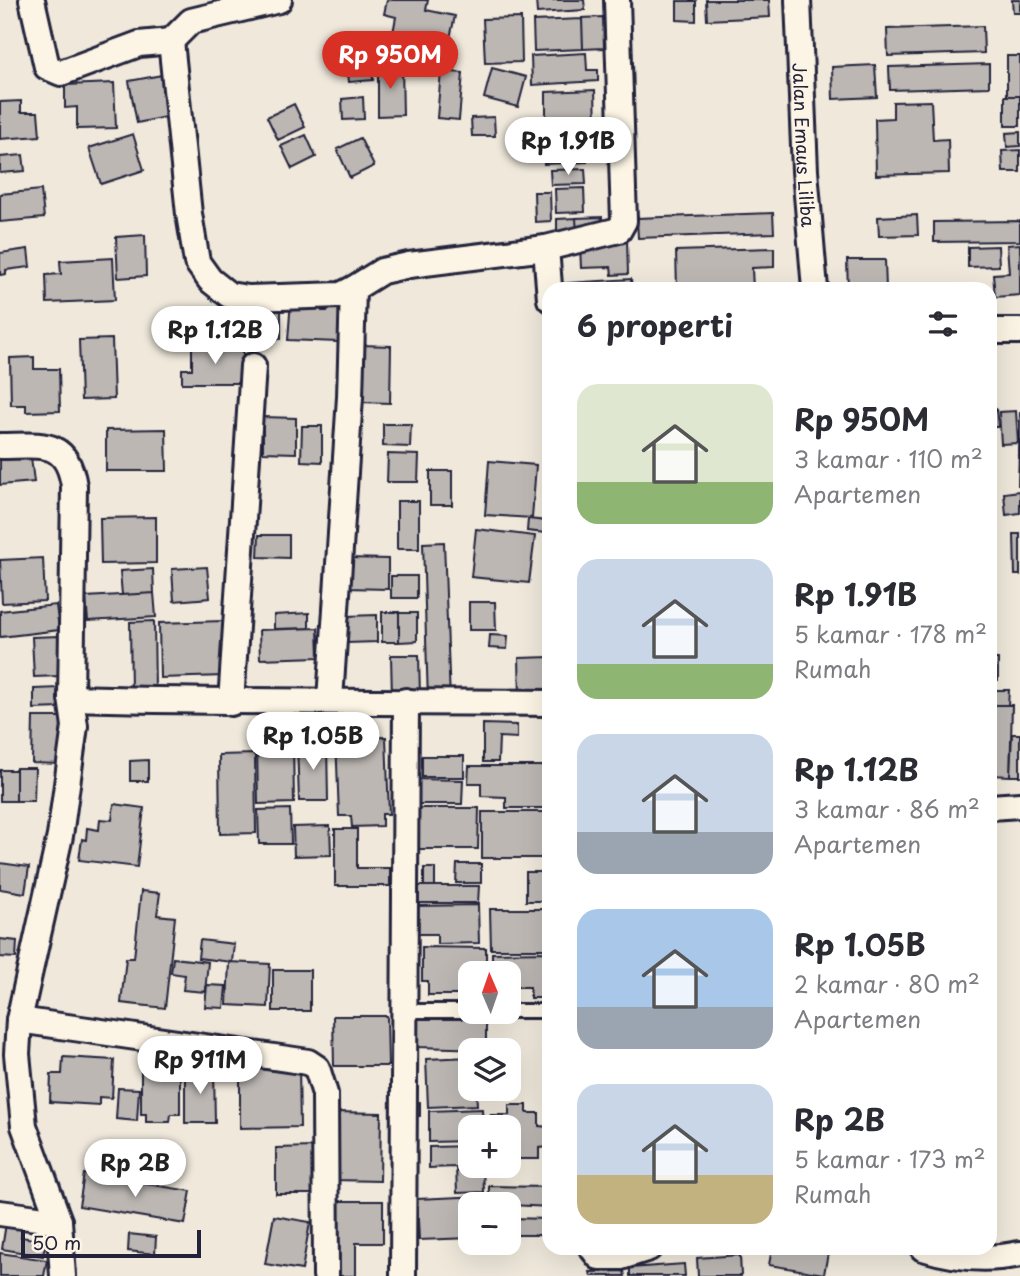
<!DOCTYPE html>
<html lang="id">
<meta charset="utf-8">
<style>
:root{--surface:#fff;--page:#f7f7f7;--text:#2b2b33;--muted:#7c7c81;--accent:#d93025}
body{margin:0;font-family:"Playpen Sans",sans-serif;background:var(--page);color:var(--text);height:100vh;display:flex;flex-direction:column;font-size:26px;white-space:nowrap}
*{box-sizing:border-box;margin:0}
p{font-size:23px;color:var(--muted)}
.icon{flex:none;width:38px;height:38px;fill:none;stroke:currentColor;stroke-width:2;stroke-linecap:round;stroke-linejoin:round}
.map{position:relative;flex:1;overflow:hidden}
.side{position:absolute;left:542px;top:282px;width:455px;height:973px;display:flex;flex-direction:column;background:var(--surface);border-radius:21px;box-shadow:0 7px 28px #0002}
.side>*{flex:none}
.needle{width:46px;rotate:358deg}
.buttons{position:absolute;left:458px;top:961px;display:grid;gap:14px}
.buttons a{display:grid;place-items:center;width:63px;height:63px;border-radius:14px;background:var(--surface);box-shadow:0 7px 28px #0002;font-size:35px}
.scale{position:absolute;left:21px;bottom:18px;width:180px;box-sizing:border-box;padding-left:7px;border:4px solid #22223b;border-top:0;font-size:19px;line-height:24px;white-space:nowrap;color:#22223b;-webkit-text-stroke:5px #fcf5e5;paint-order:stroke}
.price{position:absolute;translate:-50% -60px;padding:0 16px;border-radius:24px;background:#fff;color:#222;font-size:23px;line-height:46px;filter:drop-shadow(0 2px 4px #0008)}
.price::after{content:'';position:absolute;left:50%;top:42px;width:21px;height:16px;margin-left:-10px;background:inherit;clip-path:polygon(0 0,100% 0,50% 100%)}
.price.selected{background:var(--accent);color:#fff}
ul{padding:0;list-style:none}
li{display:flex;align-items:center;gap:21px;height:175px;padding:0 35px}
li span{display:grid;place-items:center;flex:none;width:196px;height:140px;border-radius:21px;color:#555}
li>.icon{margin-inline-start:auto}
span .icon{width:84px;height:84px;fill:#fffc;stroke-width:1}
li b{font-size:30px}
h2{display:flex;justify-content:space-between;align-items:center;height:84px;padding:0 35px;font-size:30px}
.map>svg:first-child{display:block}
.building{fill:#bcb7b3;stroke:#22223b;stroke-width:2}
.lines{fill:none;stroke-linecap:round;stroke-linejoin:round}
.service-casing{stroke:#22223b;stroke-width:18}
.minor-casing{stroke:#22223b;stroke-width:30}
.service{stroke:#fcf5e5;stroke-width:12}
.minor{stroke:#fcf5e5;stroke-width:24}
.labels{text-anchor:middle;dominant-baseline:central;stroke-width:7;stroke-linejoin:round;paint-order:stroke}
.street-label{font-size:18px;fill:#22223b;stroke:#fcf5e5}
</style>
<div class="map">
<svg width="1020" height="1276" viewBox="0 0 1020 1276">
<rect width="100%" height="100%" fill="#efe8db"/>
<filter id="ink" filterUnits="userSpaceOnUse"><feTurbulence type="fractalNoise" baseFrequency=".0143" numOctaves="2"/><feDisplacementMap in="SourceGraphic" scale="14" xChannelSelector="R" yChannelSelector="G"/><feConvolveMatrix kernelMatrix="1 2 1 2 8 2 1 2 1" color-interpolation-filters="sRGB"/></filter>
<g filter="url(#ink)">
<!-- building -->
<path class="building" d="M387,0H428L426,10L455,16L447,51L409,43L410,37L393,33L396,17L384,14Z
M536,0H584L585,10L537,13Z
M706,0H769L770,17L707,20Z
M1012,0H1020V13H1013Z
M677,1H696V21L677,20Z
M603,17L604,48L583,49L582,18Z
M521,18L522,62L485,63L483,19Z
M582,19L583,49L534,51L533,21Z
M983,26L984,53L888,56L887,29Z
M371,53L373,80L349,82L346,55Z
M586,53L587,70H598V81L532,85L531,56Z
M1007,56H1020V96H1007Z
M989,64V87L890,90L889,67Z
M875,65L877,97L833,99L832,67Z
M378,66H402L403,115L378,116Z
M492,68L526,77L518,107L484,98Z
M441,71L463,73L459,120L437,118Z
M162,75L170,116L137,123L129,81Z
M114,83L116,128L77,129V107L65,108V85Z
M595,90L596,127L578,128V141L537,142V124H546V92Z
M1005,96H1020V126H1005Z
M363,97L364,119L343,120L342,99Z
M21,101V112H38L40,136L0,139V102Z
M931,101L933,140L948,139L949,173L876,175L875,119L893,118V102Z
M294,104L305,127L278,140L267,117Z
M494,117L495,136H472L471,118Z
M1020,132V146L1007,147L1006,133Z
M133,134L144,170L101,184L89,148Z
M306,135L316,157L292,169L281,146Z
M360,138L374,166L350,178L337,149Z
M586,142L587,162L544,164V144Z
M1020,150V172H1003L1002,151Z
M23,155L25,171L0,173V157Z
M585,169L586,184L551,185L550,170Z
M584,188L585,212L556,213L555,189Z
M41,190L44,218L0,222V194Z
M534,192H550L551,221L535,222Z
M773,213L774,233L638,238L637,218Z
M917,215L918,235L879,236L878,217Z
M602,217V233L577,234L576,218Z
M576,218L577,234L557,235V219Z
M1020,221V241L934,242V222Z
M145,235L146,276L118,278L116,237Z
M627,239L628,274L612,275L611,267L581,268L580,244Z
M1020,244V295L995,297L993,274L1009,273L1007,245Z
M998,246L999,266L968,267V247Z
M774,248V267L752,268L753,289H677L676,251Z
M28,249L30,267L6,270V274L0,275V253Z
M113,258L115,300L47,303L46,275L61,274L60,261Z
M847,260H885L886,289H848Z
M631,279L632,289H553V284Z
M245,299L281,300V339L245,338Z
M291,300L323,302L322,311H327L328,303L340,304L338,342L288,340Z
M112,339L114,399L81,400L79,340Z
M361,345L391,346L390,403L360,402Z
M192,346L243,347V383H182V369H192Z
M34,357V369H59L60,411L26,412V405H11L10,358Z
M990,409H996L998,427H990Z
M1016,411L1018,443L1001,444L999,412Z
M1020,412V485H1018Z
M263,417L296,418V453L263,452Z
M383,424H411L410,447L383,446Z
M302,426H322V462L301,461Z
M166,429L167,471H106V430Z
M30,449L34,482L0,485V453Z
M388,454L419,455L418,482H387Z
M489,461L536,465L532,518L485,515Z
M430,471H452V505H430Z
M1020,491V513L1006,515L1004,493Z
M397,501H419V549H397Z
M156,517V563L101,564L100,518Z
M528,519L547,521L546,533L527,531Z
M476,529L535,536L529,583L471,577Z
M1014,534H1020V575H1015Z
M259,535H289V558L258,557Z
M444,542L450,701H428L423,543Z
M43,558L45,601L2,603L0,560Z
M347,558L388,559V589L346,588Z
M207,567L210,598L174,601L172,569Z
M153,569L154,593L122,595L120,571Z
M391,576H417V598H391Z
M154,593L156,617L88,621L86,597Z
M469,602H495L496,630H469Z
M56,605L59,630L0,637V611Z
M382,612H399V642H382Z
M309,613V628L274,629V615Z
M399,613H417V641L399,642Z
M377,615V642L347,643L346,616Z
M154,621L155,691H131L130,622Z
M223,621L224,676L160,678L159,623Z
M318,628L319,657L260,659L259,630Z
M490,635L508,636L507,649L489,648Z
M59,636L61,676L34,677L32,637Z
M391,655H419L420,696L392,697Z
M550,657V697L520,698L519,658Z
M990,659H998V680H990Z
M60,688V708L34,709V689Z
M991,690H1009L1008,705H990Z
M990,705H1012L1010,776L990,775Z
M33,717H61L60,764L32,763Z
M483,724L517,725V738L499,737L498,762H483Z
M1012,734H1020V776H1010Z
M386,737L389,814H382V826L352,827L351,816H339L336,738Z
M257,743H293L294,803L258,804Z
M297,743H327L328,801H299Z
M255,754L256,833L220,834L219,755Z
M422,756H464V777H422Z
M148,760V781H130V761Z
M469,766H550V808H506V797L481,796V783H468Z
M16,768H35L34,801H16Z
M0,770H16V801H0Z
M412,779L463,780L462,804H412Z
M114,804L144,808L137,867L79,860L82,839L86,840L87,828L99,830L100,819L112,820Z
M412,808H479L478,849H417Z
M290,809L291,844H259L258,810Z
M482,812H550V858H482Z
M330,826L331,855L294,856L293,827Z
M335,829H357V868H390V886H335Z
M0,863L29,867L25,893L0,889Z
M457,864H481V883H456Z
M424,868H435V886H424Z
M526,872H548V901H526Z
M416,886H479L478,903H416Z
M141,891L160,893L157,915L175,917L165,1008L121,1003L126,958H134Z
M478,905L479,943L437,944V934H415L414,906Z
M490,909H550V949H491Z
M0,939L17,941L16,958L0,957Z
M200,940L234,944L232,962L198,958Z
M422,947L486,948V973H471V995H428V981H422Z
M550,952V998H530V987H509V973H492V953Z
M173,958L208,962L205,992L183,990L185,975L171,973Z
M229,962L270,964L268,1007L227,1005Z
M273,970H310V1011H273Z
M207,985L226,986L224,1008L205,1007Z
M417,1013L486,1014V1049L417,1047Z
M333,1016H387L388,1066H334Z
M63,1057L114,1060L112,1098L99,1097V1105L50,1102L51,1074H62Z
M471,1057V1088H476L477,1105L428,1107L426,1059Z
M240,1065H299L300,1127L240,1128Z
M185,1068H214L215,1123H185Z
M141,1071H180V1114H171L170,1122H146V1114H141Z
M118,1088L139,1089L137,1121L116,1119Z
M420,1102V1116L411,1115V1103Z
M509,1105H527V1113H539V1126L549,1127V1147L539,1148V1159H509V1127H490V1115H509Z
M482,1109L483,1127H471V1141L429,1142V1111Z
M335,1112L381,1113L380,1181L334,1180Z
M471,1146V1166H483L484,1192L457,1193L456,1167L429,1168V1147Z
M314,1147V1194H276V1148Z
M84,1174L191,1191L185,1224L79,1206Z
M489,1186L550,1187V1207L489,1204Z
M483,1196V1204H471V1238L419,1240L417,1199Z
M330,1201H383V1243H356V1276H330Z
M274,1216L310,1222L302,1270L265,1264Z
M509,1218L550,1219V1235H509Z
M6,1223L23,1226L21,1237L46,1241L43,1256L2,1249Z
M129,1234L156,1237L155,1254L128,1251Z
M772,1248H829L824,1274L769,1265Z
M0,1253L47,1260L44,1276H0Z
M740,1255L741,1276H698L697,1258Z
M684,1264L685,1276H630V1268Z
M624,1271L625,1276H591L590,1272Z"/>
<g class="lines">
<defs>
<path id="service" d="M404,1011H471
M509,1011H550"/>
<g id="minor">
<path d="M32,0L47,67L61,73L139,44L171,41L191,21L279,0"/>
<path id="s1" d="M798,0L805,171L815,289"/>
<path d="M171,41L189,214L197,262L210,280L229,295L249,298L341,295L353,289"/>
<path d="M546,248L550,299"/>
<path d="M990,331H1020"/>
<path d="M0,446C41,446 67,438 74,486L71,698L75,726L60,836L19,1020L17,1054L24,1126L59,1221L63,1276"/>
<path d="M71,698C230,703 390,701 550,703"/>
<path d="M330,700L350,397L353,289L382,271L409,265L546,248L619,230L624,221L617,0"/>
<path d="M231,703L253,366"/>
<path d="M990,807L1020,805"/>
<path d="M19,1020L308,1062L317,1068L325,1094L326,1276"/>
<path d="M0,1213L59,1221"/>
<path d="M592,1248L599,1257H621L649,1248"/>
<path d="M923,1248C955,1258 987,1261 1020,1254"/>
<path d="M403,1276L406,701"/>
</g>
</defs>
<!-- service casing -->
<use href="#service" class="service-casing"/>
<!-- minor casing -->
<use href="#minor" class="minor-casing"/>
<!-- service -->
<use href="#service" class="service"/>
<!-- minor -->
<use href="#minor" class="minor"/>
</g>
</g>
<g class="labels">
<!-- street labels -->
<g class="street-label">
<text stroke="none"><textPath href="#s1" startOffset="145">Jalan Emaus Liliba</textPath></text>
</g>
</g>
</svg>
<div class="buttons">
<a><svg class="needle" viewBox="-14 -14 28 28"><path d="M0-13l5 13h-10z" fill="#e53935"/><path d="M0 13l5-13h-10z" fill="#7c7c81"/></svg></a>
<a><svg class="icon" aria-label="layers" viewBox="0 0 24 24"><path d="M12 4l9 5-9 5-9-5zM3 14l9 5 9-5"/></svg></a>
<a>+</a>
<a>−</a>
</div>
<div class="scale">50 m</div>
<b class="price selected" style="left:390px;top:91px">Rp 950M</b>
<b class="price" style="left:568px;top:177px">Rp 1.91B</b>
<b class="price" style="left:215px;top:366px">Rp 1.12B</b>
<b class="price" style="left:313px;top:772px">Rp 1.05B</b>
<b class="price" style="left:200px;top:1096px">Rp 911M</b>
<b class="price" style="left:135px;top:1199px">Rp 2B</b>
<section class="side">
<h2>6 properti<svg class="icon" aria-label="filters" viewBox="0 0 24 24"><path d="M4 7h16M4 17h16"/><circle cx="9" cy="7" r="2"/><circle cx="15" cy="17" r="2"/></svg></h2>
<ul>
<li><span style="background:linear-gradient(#dfe7d0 70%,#8fb573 0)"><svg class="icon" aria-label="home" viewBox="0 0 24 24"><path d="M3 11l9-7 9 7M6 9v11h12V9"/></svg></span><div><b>Rp 950M</b><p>3 kamar · 110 m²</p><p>Apartemen</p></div></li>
<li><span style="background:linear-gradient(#c9d6e8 75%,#8fb573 0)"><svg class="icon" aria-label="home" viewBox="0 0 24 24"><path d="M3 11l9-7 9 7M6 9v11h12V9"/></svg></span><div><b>Rp 1.91B</b><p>5 kamar · 178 m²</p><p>Rumah</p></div></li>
<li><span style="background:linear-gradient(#c9d6e8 70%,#9aa5b1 0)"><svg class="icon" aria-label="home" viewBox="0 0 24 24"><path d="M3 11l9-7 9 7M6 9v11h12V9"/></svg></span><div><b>Rp 1.12B</b><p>3 kamar · 86 m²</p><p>Apartemen</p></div></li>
<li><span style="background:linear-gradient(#a9c7e8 70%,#9aa5b1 0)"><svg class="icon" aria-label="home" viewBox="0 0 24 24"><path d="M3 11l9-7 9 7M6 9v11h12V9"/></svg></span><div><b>Rp 1.05B</b><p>2 kamar · 80 m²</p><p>Apartemen</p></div></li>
<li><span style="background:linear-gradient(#c9d6e8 65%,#c2b280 0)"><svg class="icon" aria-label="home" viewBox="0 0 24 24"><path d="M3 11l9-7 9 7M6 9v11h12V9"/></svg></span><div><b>Rp 2B</b><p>5 kamar · 173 m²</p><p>Rumah</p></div></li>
</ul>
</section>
</div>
